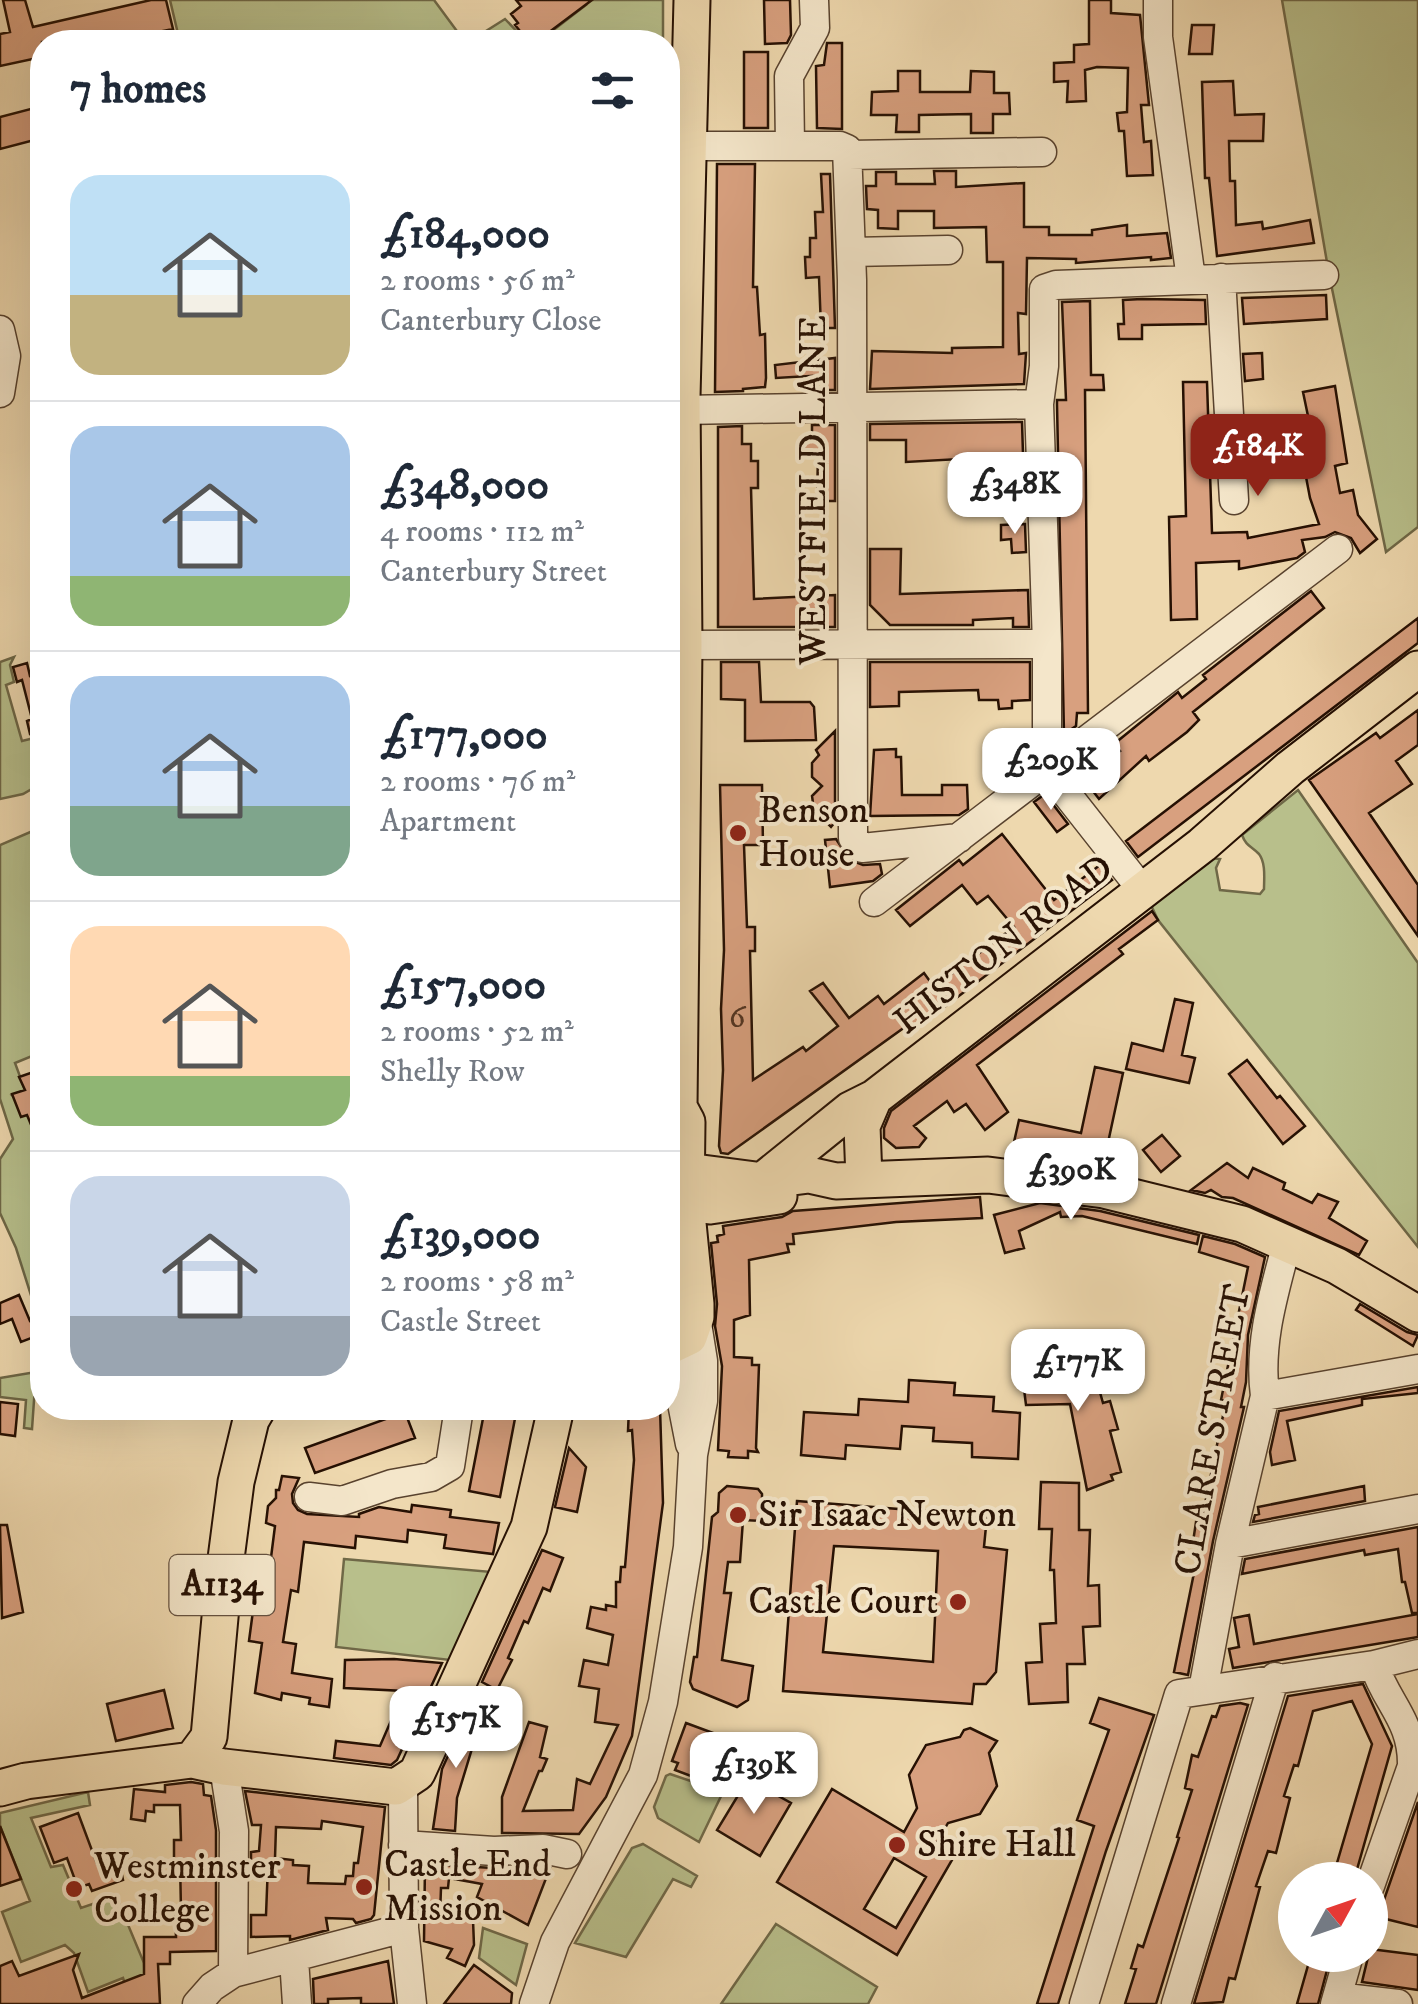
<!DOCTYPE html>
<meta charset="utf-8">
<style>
:root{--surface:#fff;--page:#f6f6f7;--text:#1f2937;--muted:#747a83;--line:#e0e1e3;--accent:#8f2418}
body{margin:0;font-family:"IM FELL DW Pica",serif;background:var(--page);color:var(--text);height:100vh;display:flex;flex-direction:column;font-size:38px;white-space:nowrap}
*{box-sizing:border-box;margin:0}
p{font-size:32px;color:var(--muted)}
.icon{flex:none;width:55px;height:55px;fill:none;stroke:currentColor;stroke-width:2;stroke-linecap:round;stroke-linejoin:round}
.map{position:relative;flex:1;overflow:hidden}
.panel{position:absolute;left:30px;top:30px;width:650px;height:1390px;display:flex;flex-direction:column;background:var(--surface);border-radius:40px;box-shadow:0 10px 40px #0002}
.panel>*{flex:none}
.needle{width:65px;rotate:50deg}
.fabs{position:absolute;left:1278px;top:1862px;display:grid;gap:20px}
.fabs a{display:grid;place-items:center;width:110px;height:110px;border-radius:50%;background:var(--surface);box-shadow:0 10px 40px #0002;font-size:50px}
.price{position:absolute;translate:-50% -85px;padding:0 22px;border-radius:20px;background:#fff;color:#222;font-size:32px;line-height:65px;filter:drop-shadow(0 2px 5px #0008)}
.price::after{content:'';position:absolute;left:50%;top:60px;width:30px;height:22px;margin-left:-15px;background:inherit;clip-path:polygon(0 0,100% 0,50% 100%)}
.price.selected{background:var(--accent);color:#fff}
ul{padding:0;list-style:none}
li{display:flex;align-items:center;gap:30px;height:250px;padding:0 40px}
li+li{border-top:2px solid var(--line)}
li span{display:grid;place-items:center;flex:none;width:280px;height:200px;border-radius:30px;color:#555}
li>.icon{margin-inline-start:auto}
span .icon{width:120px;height:120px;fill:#fffc;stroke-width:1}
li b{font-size:42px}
h2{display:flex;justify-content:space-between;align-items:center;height:120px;padding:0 40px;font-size:42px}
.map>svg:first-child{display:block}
.green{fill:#b8bf8b;stroke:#6f6847;stroke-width:2.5}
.building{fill:#d8a07f;stroke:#261003;stroke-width:2.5;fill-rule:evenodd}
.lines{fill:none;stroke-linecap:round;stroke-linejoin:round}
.minor-casing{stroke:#58422e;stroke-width:31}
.major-casing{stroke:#261003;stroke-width:39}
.minor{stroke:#f4e6ca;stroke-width:28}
.major{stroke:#eed8ae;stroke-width:35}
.poi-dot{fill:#8f2418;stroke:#f4e6ca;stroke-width:4}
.labels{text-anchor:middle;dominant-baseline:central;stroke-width:8;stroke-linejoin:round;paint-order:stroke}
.number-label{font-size:32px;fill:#523422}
.shield{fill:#f4e6ca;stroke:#64503f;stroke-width:2.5}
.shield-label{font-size:35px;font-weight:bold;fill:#261003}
.street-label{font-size:38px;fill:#261003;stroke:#f4e6ca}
.poi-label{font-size:38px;fill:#261003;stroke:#f4e6ca;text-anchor:start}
</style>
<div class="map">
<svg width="1418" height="2004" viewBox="0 0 1418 2004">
<rect width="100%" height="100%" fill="#eed8ae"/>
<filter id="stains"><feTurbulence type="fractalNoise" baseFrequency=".002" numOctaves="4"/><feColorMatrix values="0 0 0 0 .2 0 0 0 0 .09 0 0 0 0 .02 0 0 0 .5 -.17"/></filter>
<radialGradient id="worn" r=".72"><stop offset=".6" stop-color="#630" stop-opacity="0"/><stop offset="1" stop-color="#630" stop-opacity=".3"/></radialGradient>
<!-- green -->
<path class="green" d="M170,0H434L462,38L478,36L505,19L527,42H154L178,34Z
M583,0H663V37L638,42H538L586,5Z
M1282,0H1418V527L1386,552L1329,274Z
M14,657L10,665L14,682L6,685L22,741L42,736V783L23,794L0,799V662Z
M1298,790L1418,963V1247L1158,920L1150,903L1209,858L1220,859L1216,868L1220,890L1260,894L1264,889C1264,879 1266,863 1259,854C1251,846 1246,846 1242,835Z
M42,827V1052L15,1063L25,1090L12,1095L34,1112L38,1142H42V1330L16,1248L0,1213V1159L13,1139L0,1099V845Z
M36,1372L32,1429L24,1428L26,1400L0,1397V1378Z
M344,1559L492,1572L450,1660L336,1647Z
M670,1774L723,1792L699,1842L658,1818L654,1807L666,1776Z
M88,1792L90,1805L31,1818L51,1867L63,1865L81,1908L116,1896L144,1963L146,2004H132L123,1978L88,1992L74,1953L65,1945L21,1962L2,1912L30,1901L0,1826V1813Z
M643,1844L697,1876L691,1887L673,1879L626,1957L575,1943L632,1848Z
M776,1924L877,1987L868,2004H721Z
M483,1928L527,1944L516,1985L479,1958Z"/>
<!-- building -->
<path class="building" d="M3,0H25L33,27L151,0H166L173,29L109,42H42V57L0,66V34L10,32Z
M516,0H592L536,42L525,37L515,25L518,23L511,14L521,6Z
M764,0H790L791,35L787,43L765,44Z
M1089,0H1111V13L1140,15L1149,105H1141L1144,142L1151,141L1153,175L1127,176L1124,131H1119L1117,113L1127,112L1128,68L1097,67L1085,70L1086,101L1067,102L1068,81L1054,82V63L1074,62V45L1089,44Z
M1192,25H1214L1212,54H1189Z
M827,43H842V129L817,128L816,66L824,65Z
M744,52H768V128H744Z
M898,71H920V92H970L971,71L994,72V93H1009L1010,114H993V133H971V114L919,115V132H896L897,115H871L872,92L898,91Z
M1233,81L1235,115L1264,114L1263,141H1229L1230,181H1235L1236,225L1262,222L1263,229L1310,220L1314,243L1217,256L1209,178H1205L1202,82Z
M42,106V138L0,149V117Z
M717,164H755L753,287H757L760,335L765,334L766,378L765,387L743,389V391L715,392Z
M934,171H956V187L1024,183V227H1049V235H1092V230L1127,225V236L1167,233L1171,258L1151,260V257L1076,263V259L1027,258L1026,314L1018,313L1019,354L1026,353L1024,384L870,389L872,351L952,353V348L1003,347V262H987L986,227L934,228V211H898V229L878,228V210L867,209L866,186H876V172H896V184H935Z
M821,174H830L835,328H821L819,277L806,278L805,257H810V238H816L815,212H823Z
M1326,295L1327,319L1244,324L1242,298Z
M1142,299L1205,300L1206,324L1142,325V339H1119L1118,324H1124L1123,300Z
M1090,301L1091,375H1103L1104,390H1085L1088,713H1077L1076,726L1064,734L1057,405V400H1066L1062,302Z
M1262,353L1263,379L1245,381L1243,354Z
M835,358V390H826V375L776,378L775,365Z
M1183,382H1207L1212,533L1247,532L1248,538L1319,524L1310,498L1295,419L1308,416L1303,392L1335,386L1347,463L1335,466L1340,493L1353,490L1358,515L1377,539L1360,553L1351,538L1335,532L1325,537L1302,540L1305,552L1297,558L1239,569V561L1196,563L1197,619L1171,620L1169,517L1186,516Z
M1022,422L1023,454L1016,455V462L996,463V457L906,462V440H870V424Z
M812,425H835V501H817L818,454H804V436H812Z
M742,426V444H751V461H758V488H751L754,599L835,595V627H718V427Z
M1025,524L1026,552L1012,553L1011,539L1001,540V525Z
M870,549H901L900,594L1028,590L1029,627H1013V618L973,620V625H890L870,605Z
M1311,591L1324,608L1193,712L1199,720L1187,732L1149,761L1146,756L1099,799L1083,778L1120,751L1114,744L1178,692L1182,698L1206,679L1203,675Z
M1418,618V643L1138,857L1126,841Z
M721,662H759L761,702H810L814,707L816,740L745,741V700L721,699Z
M870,662H1030V700L1012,701V708L999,709L998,700H979L978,690L899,692V706L870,707Z
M27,663L30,676L42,673V739L37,740L36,732L30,734L27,721L32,719L22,680L17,682L13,667Z
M1418,710V745L1396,761L1412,784L1369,813L1418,885V936L1309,780L1376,733L1380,738Z
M835,731V822L831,827L814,810L812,796L822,786L812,777V763L819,755L816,750Z
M1030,748V762L1013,775H1000L999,750Z
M896,749V757H901L902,795H942V785H967L968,809L959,815L870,816L874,750Z
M720,785H762L763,845H744L747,927H755V951H750L753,1080L803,1047L806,1051L838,1026L810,991L823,983L849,1018L878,996L884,1004L924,973L934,987L1014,927L988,896L977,904L962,885L910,926L896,910L959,860L963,865L1002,834L1054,900L1100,865L1112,880L910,1033L905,1027L728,1154L721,1153L719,1146L723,1070L721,1009L724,950Z
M1045,794L1068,824L1057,832L1034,802Z
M836,839L850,860L863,865L880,864L882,874L873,881L830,887L825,840Z
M1152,911L1158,920L1119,949L1123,954L977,1065L1008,1112L985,1130L966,1104L954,1112L947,1101L914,1126L926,1138L919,1147L896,1148L884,1138V1128L891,1111Z
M1175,999L1193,1003L1182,1055L1195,1058L1189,1083L1126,1069L1132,1043L1163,1051Z
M1247,1060L1277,1098L1280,1096L1305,1126L1283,1144L1229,1074Z
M1095,1067L1123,1073L1106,1152L1134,1158L1131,1175L1082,1162L1083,1157L1014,1142L1019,1120L1081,1133Z
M42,1069V1151L27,1115L21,1117L12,1094L25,1090L19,1077Z
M1162,1135L1180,1156L1161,1172L1143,1150Z
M1227,1163L1248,1178L1253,1168L1285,1183L1283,1189L1312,1203L1318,1194L1338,1202L1329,1218L1367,1241L1359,1255L1233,1198L1222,1197L1211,1190L1205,1193L1191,1190Z
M980,1197L982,1218L896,1222L793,1234L794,1244H787L789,1252L749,1260L750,1315L734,1320V1357L752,1358V1365H759L756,1448L758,1452L748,1451V1458L728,1457L729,1451L718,1450L722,1366L715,1326L717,1304L711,1243L718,1242L717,1236L724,1234L723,1226L782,1217L793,1211Z
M1040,1203L1100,1211L1199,1235L1197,1244L1082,1216L1061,1217L1060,1212L1019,1231L1024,1248L1005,1253L994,1215Z
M1203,1236L1235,1244L1265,1257L1248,1335L1246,1382L1241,1407H1244L1213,1541L1188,1675L1174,1672L1200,1543L1193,1542L1196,1522L1201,1523L1226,1401L1221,1400L1248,1267L1199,1252Z
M19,1295L30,1321L39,1319L42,1330V1334L21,1342L12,1319L0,1324V1303Z
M1360,1304L1407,1332L1418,1335L1413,1346L1356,1310Z
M1092,1364L1103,1403L1110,1401L1118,1429L1110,1431L1121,1472L1111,1475L1113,1480L1087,1490L1070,1404L1026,1405L1021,1365Z
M909,1380L955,1383L954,1395L994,1397L993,1411L1020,1413L1018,1459L972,1457V1443L933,1441L934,1428L902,1426L900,1449L846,1445L845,1459L801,1455L804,1412L858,1415L859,1399L908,1402Z
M1418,1387V1393L1362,1399V1405L1287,1421L1295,1460L1272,1465L1270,1452L1279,1411Z
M0,1402L18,1404L15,1436L0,1434Z
M485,1408H517L500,1497L469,1491Z
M629,1408H660L663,1503L632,1736L606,1797L579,1834L502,1833V1797L529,1722L547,1727L540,1757L547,1759L542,1771H539L523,1811L573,1810L577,1779L590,1784L618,1725L595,1722L599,1689L579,1686L584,1660L608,1665L613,1635L587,1628L591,1607L606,1610V1605L616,1607V1582H620L621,1567H625L634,1460L632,1430L628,1431Z
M405,1412L415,1438L315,1473L305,1448Z
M569,1448L586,1467L577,1512L555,1507Z
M282,1476L299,1478L292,1494L293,1503L298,1510L307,1514L359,1517V1514L379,1507L411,1512L412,1505L451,1510L450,1517L499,1523L493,1554L444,1548L446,1535L408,1530L407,1542L356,1536L355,1548L304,1542L298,1592L291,1590L283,1642L296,1644L292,1673L332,1679L329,1707L309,1704L310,1698L282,1693L281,1700L255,1693L262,1643L249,1641L256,1588L267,1589L275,1526L266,1523L268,1506L276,1498V1490H279Z
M1041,1482L1079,1483V1530H1090L1088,1586L1099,1585L1100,1626L1083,1627L1085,1664H1067L1068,1702L1029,1704L1026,1663L1042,1662L1040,1624L1056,1623L1054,1570H1050L1052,1529H1039Z
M727,1486L758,1489L762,1494V1521L743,1520L740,1562H728L724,1593H731L722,1660L753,1666L748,1700L737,1707L693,1689L690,1682L694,1657H697L712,1517L718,1512L719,1493Z
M1364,1486L1365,1501L1253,1522L1255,1515L1259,1514L1258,1507Z
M797,1501L987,1516L984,1547L1007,1550L996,1672L986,1684H974L972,1704L783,1691ZM834,1546L938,1551L933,1662L823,1652Z
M0,1525H7L23,1612L2,1618Z
M1418,1527V1613H1412L1405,1582H1402L1398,1549L1365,1555L1364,1550L1242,1574L1245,1559Z
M542,1550L563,1558L550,1591L543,1588L528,1623L524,1621L508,1658L512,1660L497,1690L482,1682Z
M1418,1614V1637L1233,1668L1229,1649L1239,1647L1234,1618L1249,1615L1254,1644Z
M394,1659L442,1663L397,1760L391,1765L334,1758L336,1741L380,1746L404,1691L344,1688L345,1660Z
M1363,1684L1392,1746L1354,1880H1332L1372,1744L1352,1701L1313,1711L1298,1766L1294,1765L1284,1796L1290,1798L1276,1853L1268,1851L1256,1886L1260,1887L1235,1979L1229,1978L1223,2002L1194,2004L1288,1696Z
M164,1690L173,1728L116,1741L107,1704Z
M1099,1698L1154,1715L1106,1851L1058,2004H1037L1094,1826L1077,1820L1109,1730L1090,1723Z
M1240,1703L1248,1705L1156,2004H1125L1136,1969L1131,1968L1138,1945L1143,1947L1179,1838L1177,1837L1192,1790L1185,1788L1192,1755L1198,1757L1212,1716L1216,1717L1220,1706Z
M471,1705L484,1709L457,1798L455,1831L433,1829L442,1769Z
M686,1723L732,1740L723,1764L712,1760L710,1767L704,1765L699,1779L675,1770L678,1763L672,1761Z
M970,1728L997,1741L989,1753L997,1786L980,1814L948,1823L933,1849L952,1860L897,1955L777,1882L832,1789L904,1832L917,1808L909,1775L926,1745L960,1737L964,1730ZM894,1858L926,1877L896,1928L864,1909Z
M748,1779L791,1803L760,1856L717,1830Z
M191,1782L203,1784L204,1795L211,1796L216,1830V1951L170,1952V1964H158L160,2004H0V1966L12,1961L19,1976L79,1954L73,1970L82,1998L144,1974V1937H176L175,1911H181L180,1861H174V1840H181L180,1805H154V1812L146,1811L145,1821L131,1819L134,1789L165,1792V1785Z
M245,1791L385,1807L374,1915L371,1919L356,1923L353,1919L326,1918L328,1930L290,1940V1936L251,1937V1915H266L268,1864L251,1863V1852L259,1851L261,1825H252ZM322,1821L363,1827L358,1863H354L353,1876H346L345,1884L308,1883L309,1866L293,1865V1860L275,1858L276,1827L321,1829Z
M1418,1802V1927L1378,1917Z
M78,1813L97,1864L118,1856L123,1880L92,1891L89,1884L78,1888L67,1858L54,1863L40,1827Z
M0,1826L21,1879L0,1886Z
M425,1864L493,1868H550L528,1925L477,1897L482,1884L449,1878L448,1888H441L440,1915L473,1920L474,1945L465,1966L447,1958L452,1949L424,1941Z
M1370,1949L1418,1955V1990L1362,1982Z
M1311,1955H1331L1318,2004H1297Z
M388,1961L394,2004H361V1998L328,1999V2004H314L313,1979Z
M474,1965L512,1993L511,2004H444Z"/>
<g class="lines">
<defs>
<path id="minor" d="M1158,0V37L1191,279
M790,145L789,76L815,28L814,0
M687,146H840L847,149L852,280L853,838L862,848L959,838
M849,155L1042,152
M851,252L948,250
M1221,278L1234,500
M0,330L6,356L0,393
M682,410L1039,404
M684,645L1047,644
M1143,891L1047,769V644L1039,404L1044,366V289L1056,285L1324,275
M874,902L1338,549
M676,1344L681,1398L690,1444
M1265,1396L1418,1369
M309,1497L342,1501L392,1484L431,1477L450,1466L459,1408
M1230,1544L1418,1509
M1203,1690L1230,1544L1265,1396C1258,1343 1274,1293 1287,1243
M224,1767L234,1831L233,1973
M403,1785L404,1928L412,2004
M403,1845L494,1851L543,1849L567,1854
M1370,1886L1412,1766C1413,1721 1387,1704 1374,1665
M294,1959L297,2004
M1337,1997L1398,2004
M197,2004L212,1987L233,1973L404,1928
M534,2004L555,1942L643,1775L663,1702L688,1547L693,1455L703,1401V1361L696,1317
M1084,2004L1179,1694L1374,1665L1418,1654
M1176,2004L1275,1677
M1335,2004L1349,1955"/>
<path id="major" d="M687,1171L762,1181L809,1175L836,1181L988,1175L1104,1190L1242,1224L1337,1266L1418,1314
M864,1179L862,1126L874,1098
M762,1181L850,1110L874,1098L1202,845L1290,768L1418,669
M686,1203L710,1206L779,1196
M668,1347L689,1337L696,1317V1304L686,1203L687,1122L679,1107L684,645L682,397L692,0
M192,1760L209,1737L224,1574L236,1482L251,1420L258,1408
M0,1788L26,1781L192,1760L224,1767L396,1787L417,1773L529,1527L556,1408"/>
</defs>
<!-- minor casing -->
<use href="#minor" class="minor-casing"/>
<!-- major casing -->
<use href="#major" class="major-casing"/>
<!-- minor -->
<use href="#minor" class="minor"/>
<!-- major -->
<use href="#major" class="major"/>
</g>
<!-- markers -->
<g class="poi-dot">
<circle cx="738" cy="833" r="10"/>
<circle cx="738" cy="1515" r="10"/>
<circle cx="958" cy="1602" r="10"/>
<circle cx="897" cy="1845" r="10"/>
<circle cx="364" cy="1887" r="10"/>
<circle cx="74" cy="1889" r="10"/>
</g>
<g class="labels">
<!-- number labels -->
<g class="number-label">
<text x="737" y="1018">6</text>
</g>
<!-- shield labels -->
<rect class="shield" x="169.5" y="1555" width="105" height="60" rx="8"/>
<g class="shield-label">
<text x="222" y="1585">A1134</text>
</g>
<!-- street labels -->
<g class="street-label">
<text transform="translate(814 490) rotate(-90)">WESTFIELD LANE</text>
<text transform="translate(1004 945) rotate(-38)">HISTON ROAD</text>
<text transform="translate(1213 1430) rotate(-80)">CLARE STREET</text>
</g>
<!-- poi labels -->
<g class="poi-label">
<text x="758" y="811">Benson<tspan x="758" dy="44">House</tspan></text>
<text x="758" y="1515">Sir Isaac Newton</text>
<text x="938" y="1602" text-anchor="end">Castle Court</text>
<text x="917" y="1845">Shire Hall</text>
<text x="384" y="1865">Castle End<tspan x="384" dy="44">Mission</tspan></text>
<text x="94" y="1867">Westminster<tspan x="94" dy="44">College</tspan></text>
</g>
</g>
<rect width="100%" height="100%" filter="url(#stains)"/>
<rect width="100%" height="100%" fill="url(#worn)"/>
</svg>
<div class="fabs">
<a><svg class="needle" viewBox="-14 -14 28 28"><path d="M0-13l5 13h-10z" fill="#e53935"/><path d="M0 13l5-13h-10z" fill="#747a83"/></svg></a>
</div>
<b class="price selected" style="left:1258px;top:499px">£184K</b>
<b class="price" style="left:1015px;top:537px">£348K</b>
<b class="price" style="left:1051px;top:813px">£209K</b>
<b class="price" style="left:1071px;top:1223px">£390K</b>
<b class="price" style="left:1078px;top:1414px">£177K</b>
<b class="price" style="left:456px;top:1771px">£157K</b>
<b class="price" style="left:754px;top:1817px">£139K</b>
<section class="panel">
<h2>7 homes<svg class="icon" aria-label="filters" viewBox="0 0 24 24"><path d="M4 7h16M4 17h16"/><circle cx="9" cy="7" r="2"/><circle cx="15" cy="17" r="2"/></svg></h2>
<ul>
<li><span style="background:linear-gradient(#bfe0f5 60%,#c2b280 0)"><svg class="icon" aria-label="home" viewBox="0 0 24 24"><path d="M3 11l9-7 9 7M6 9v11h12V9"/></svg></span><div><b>£184,000</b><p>2 rooms · 56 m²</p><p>Canterbury Close</p></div></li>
<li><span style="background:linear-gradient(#a9c7e8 75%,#8fb573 0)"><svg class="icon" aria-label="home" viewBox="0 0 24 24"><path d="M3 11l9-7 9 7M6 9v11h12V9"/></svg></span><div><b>£348,000</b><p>4 rooms · 112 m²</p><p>Canterbury Street</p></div></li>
<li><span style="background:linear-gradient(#a9c7e8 65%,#7fa58c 0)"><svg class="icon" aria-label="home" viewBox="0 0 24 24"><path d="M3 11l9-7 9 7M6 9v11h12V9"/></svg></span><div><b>£177,000</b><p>2 rooms · 76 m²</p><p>Apartment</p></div></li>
<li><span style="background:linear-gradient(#ffd9b3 75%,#8fb573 0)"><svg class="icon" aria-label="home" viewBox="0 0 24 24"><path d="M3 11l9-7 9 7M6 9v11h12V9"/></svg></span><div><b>£157,000</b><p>2 rooms · 52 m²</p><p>Shelly Row</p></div></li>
<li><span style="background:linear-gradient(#c9d6e8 70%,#9aa5b1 0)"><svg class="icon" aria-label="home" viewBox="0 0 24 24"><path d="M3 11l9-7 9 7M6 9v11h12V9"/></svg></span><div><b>£139,000</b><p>2 rooms · 58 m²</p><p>Castle Street</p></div></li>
</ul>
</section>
</div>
